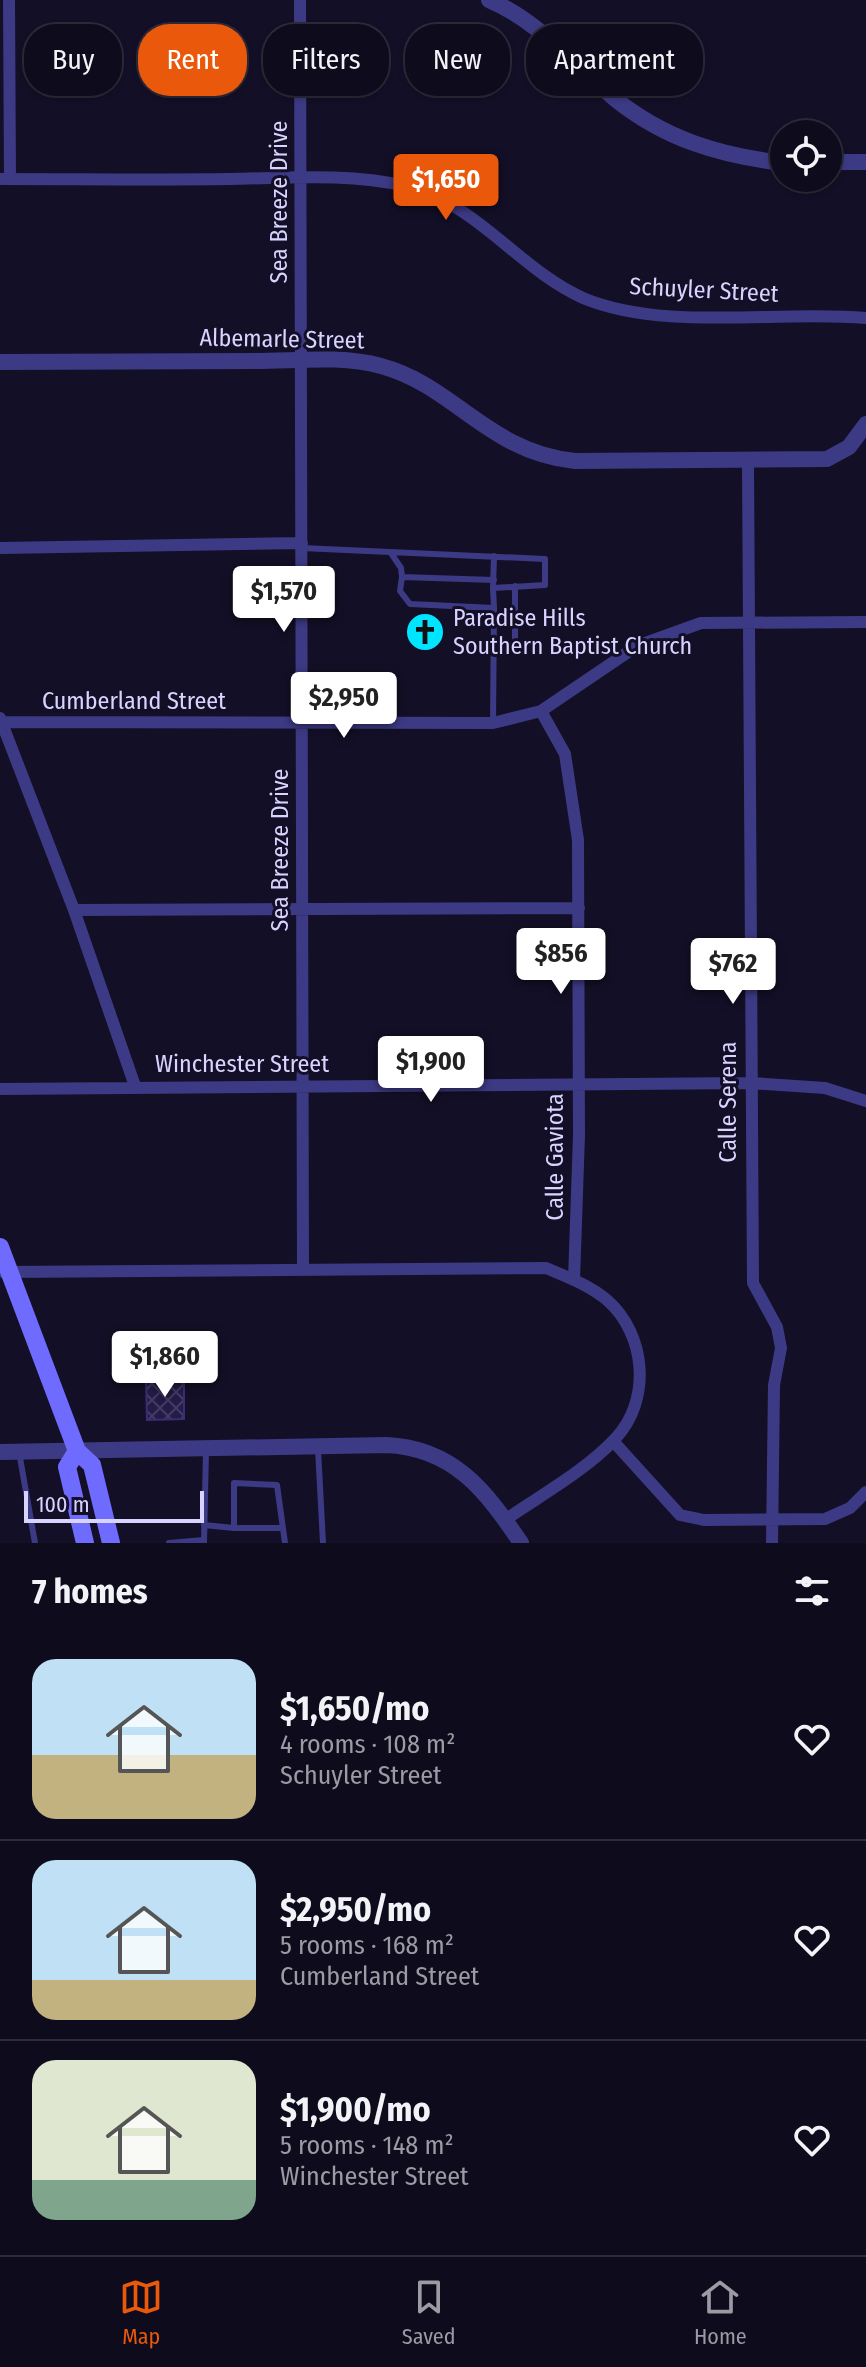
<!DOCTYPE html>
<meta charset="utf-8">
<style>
:root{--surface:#0e0b1c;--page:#1c1929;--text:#f1f3f6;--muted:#9b9ba3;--line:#2e2b3b;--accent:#ea580c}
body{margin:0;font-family:"Fira Sans Condensed",sans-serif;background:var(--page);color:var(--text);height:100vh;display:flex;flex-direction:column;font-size:30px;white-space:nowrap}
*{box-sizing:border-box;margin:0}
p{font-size:26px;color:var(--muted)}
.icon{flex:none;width:44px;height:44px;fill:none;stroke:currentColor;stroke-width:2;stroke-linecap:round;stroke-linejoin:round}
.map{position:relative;height:1543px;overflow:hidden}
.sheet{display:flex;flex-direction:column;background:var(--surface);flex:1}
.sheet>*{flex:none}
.top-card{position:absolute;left:24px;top:24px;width:818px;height:72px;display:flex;gap:16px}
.tools{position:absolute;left:770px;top:120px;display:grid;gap:16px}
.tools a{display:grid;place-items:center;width:72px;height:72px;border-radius:50%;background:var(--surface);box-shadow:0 2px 6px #0004,0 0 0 2px var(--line);font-size:40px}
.scale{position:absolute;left:24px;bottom:20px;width:180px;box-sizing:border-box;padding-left:8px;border:4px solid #d9d4ff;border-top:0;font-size:22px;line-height:28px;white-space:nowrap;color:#d9d4ff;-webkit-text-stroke:6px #130f26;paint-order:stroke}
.price{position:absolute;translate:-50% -68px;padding:0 18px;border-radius:8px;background:#fff;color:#222;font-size:26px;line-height:52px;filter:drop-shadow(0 2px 4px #0008)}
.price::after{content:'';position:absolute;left:50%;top:48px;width:24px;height:18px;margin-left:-12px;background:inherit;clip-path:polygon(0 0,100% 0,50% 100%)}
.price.on{background:var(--accent);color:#fff}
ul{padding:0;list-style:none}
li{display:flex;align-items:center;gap:24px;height:200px;padding:0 32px}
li+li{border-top:2px solid var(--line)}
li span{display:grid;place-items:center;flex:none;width:224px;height:160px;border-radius:24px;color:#555}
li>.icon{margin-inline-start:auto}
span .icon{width:96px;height:96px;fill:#fffc;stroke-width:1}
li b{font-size:34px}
h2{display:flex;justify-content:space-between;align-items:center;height:96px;padding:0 32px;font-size:34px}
.tag{padding:0 28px;border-radius:32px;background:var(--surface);box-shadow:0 2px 6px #0004,0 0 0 2px var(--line);font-size:28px;line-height:72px}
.tag.on{background:var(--accent);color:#fff}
.tab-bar{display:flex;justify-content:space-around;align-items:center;height:112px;border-top:2px solid var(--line);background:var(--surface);font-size:22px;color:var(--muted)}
.tab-bar a{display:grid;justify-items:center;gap:4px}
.tab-bar .on{color:var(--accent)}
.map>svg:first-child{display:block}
.building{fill:url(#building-cross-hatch);stroke:#3b2d73;stroke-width:2}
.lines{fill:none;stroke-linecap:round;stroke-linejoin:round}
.service{stroke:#3d3a85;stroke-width:6}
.minor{stroke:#3d3a85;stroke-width:12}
.tertiary{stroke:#3d3a85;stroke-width:16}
.secondary{stroke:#6f6bff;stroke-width:18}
.labels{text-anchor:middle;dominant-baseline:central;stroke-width:6;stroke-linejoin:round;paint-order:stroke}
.street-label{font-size:24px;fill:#d9d4ff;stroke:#130f26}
.poi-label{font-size:24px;fill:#d9d4ff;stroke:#130f26;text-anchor:start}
</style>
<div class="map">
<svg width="866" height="1543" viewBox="0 0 866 1543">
<defs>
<pattern id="building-cross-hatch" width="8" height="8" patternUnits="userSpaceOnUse" patternTransform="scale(2)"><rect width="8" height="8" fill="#241b47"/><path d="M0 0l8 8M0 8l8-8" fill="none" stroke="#433b63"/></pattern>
</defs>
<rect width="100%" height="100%" fill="#130f26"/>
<!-- building -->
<path class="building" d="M146,1378H184V1419L147,1420Z"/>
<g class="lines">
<!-- service -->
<path class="service" d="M302,548L545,559V585L493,588L494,556
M391,553L401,568L402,577
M515,586V647
M493,588L494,608L410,604L400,591L402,577L494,580
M493,723L494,608
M318,1449L323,1543
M19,1452L35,1543
M204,1525L234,1528
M283,1528H234V1483L277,1485L285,1543
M169,1543L204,1540
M204,1543L206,1450"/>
<!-- minor -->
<path class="minor" d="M9,0L10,179
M300,0L303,1268
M0,179C77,179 154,180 230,179C288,178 349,173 405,186C478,203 518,269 583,298C664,332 779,310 866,318
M748,463L753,1283L777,1327L781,1348L774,1385L772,1543
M0,548L302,543
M541,711L565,754L578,840L579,1135L574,1280
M0,718L74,910L135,1086
M0,722L493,723L541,711L637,646L701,623L866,622
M74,910L579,908
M0,1089L751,1083L825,1088L866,1101
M3,1272L546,1268C567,1277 589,1285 607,1300C646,1334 652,1400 615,1439C585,1471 541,1495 505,1520
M613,1441L680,1515L704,1520L825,1519L850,1508L866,1492"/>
<!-- tertiary -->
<path class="tertiary" d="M489,0C539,21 573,64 614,98C664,139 721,156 784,163
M828,162H866
M0,362C85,362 170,362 255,361C297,361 340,355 381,366C455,386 488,452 575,461L827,459L849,447L866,424
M0,1452L386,1445C454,1448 486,1491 521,1543"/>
<!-- secondary -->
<path class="secondary" d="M0,1247L77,1451L92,1465L111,1543
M77,1451L67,1467L85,1543"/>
</g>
<!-- icons -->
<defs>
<symbol id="church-disc" viewBox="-11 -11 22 22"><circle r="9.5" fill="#00e5ff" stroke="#130f26"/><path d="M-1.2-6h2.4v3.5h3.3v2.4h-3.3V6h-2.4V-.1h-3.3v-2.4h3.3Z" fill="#111"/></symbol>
</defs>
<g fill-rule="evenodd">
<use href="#church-disc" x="403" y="610" width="44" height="44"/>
</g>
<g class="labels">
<!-- street labels -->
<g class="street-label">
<text transform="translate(279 202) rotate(-90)">Sea Breeze Drive</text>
<text transform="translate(704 290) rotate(3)">Schuyler Street</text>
<text transform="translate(282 339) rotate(1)">Albemarle Street</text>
<text x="134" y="701">Cumberland Street</text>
<text transform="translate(280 850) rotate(-90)">Sea Breeze Drive</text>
<text x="242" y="1064">Winchester Street</text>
<text transform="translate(728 1102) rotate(-90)">Calle Serena</text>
<text transform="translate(555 1157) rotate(-90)">Calle Gaviota</text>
</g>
<!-- poi labels -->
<g class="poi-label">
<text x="453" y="618">Paradise Hills<tspan x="453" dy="28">Southern Baptist Church</tspan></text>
</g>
</g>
</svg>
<div class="tools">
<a><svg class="icon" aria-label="locate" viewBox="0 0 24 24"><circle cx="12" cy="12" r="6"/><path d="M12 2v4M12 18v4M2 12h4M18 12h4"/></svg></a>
</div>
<div class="scale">100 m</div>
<b class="price on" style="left:446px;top:222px">$1,650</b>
<b class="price" style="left:284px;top:634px">$1,570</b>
<b class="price" style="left:344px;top:740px">$2,950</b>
<b class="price" style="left:561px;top:996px">$856</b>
<b class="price" style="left:733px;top:1006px">$762</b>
<b class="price" style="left:431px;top:1104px">$1,900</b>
<b class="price" style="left:165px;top:1399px">$1,860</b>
<div class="top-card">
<a class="tag">Buy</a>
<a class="tag on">Rent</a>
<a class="tag">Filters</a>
<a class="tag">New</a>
<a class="tag">Apartment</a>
</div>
</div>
<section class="sheet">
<h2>7 homes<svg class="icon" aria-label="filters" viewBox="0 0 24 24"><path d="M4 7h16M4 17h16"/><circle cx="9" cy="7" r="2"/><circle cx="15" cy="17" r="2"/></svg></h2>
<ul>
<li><span style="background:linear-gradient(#bfe0f5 60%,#c2b280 0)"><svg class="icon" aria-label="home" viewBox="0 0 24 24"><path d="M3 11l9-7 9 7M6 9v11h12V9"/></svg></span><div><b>$1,650/mo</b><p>4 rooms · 108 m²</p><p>Schuyler Street</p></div><svg class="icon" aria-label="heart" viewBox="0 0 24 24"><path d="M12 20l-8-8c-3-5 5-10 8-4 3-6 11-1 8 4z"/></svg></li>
<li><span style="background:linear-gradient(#bfe0f5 75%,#c2b280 0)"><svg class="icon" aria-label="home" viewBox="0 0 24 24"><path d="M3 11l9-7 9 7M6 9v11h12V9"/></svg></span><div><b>$2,950/mo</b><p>5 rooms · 168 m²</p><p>Cumberland Street</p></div><svg class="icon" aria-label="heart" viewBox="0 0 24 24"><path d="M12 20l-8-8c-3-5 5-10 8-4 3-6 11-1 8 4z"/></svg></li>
<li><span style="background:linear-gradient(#dfe7d0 75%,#7fa58c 0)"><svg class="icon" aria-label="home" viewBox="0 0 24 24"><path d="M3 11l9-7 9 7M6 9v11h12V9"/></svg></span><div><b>$1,900/mo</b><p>5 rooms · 148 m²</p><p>Winchester Street</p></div><svg class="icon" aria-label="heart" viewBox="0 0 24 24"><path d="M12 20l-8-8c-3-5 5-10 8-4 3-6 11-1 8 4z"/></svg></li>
</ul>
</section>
<nav class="tab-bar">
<a class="on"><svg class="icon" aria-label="map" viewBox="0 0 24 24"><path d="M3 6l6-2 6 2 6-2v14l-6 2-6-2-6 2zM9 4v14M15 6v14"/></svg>Map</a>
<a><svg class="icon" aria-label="saved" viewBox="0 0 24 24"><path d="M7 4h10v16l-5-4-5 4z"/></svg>Saved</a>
<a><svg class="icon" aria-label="home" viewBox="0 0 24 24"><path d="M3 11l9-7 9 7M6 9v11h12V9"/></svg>Home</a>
</nav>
